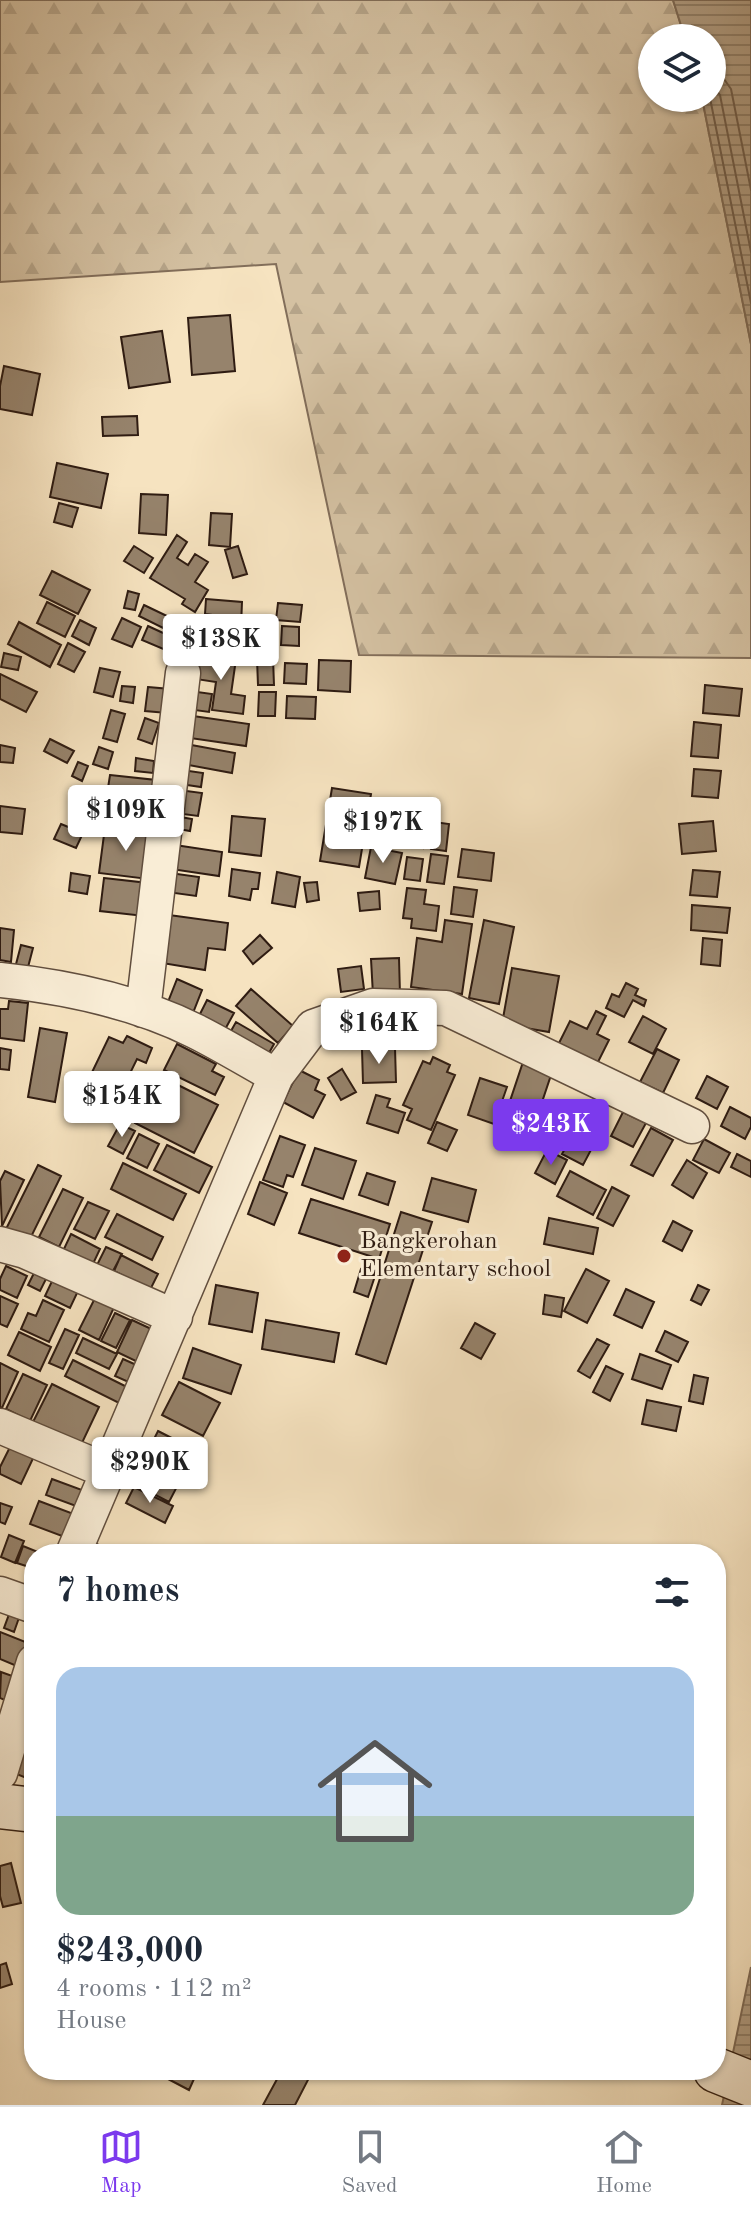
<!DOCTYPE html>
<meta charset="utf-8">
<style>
:root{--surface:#fff;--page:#f6f6f7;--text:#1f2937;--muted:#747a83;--line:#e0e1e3;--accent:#7c3aed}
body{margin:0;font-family:"Old Standard TT",serif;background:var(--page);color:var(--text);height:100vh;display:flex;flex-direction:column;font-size:30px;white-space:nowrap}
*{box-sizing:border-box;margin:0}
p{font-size:26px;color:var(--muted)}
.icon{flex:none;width:44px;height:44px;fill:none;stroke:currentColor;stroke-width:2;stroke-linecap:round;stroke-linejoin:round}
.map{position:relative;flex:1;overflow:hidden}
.drawer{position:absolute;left:24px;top:1544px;width:702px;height:536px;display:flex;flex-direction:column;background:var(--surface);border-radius:32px;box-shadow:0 2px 6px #0004}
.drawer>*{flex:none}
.controls{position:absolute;left:638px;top:24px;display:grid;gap:16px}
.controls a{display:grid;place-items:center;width:88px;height:88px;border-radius:50%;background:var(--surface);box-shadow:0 2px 6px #0004;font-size:40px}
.price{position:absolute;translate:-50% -68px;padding:0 18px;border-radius:8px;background:#fff;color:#222;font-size:26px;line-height:52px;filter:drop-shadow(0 2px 4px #0008)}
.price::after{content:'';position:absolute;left:50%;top:48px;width:24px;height:18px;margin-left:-12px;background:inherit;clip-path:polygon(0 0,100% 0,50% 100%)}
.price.on{background:var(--accent);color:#fff}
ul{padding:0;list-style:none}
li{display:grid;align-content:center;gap:16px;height:424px;padding:0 32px}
li span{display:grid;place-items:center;height:248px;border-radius:24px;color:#555}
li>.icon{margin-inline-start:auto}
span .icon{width:144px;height:144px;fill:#fffc;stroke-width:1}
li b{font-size:34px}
h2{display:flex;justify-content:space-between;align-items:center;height:96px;padding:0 32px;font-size:34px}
.tab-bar{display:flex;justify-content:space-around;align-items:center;height:112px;border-top:2px solid var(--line);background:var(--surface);font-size:22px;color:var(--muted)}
.tab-bar a{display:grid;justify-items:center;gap:4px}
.tab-bar .on{color:var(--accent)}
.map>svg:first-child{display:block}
.forest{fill:url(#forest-firs);stroke:#826e5a;stroke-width:2}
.water{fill:url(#water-rules);stroke:#7e6b57;stroke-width:2}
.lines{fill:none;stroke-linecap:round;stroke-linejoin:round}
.shore{stroke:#705e4c;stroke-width:2}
.building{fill:#96836c;stroke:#2f1c12;stroke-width:2}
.minor-casing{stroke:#614e3e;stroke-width:37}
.secondary-casing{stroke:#2f1c12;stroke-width:47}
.minor{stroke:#f9edd6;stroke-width:34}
.secondary{stroke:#f9edd6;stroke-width:44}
.poi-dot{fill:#8f2418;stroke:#f9edd6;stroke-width:3}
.labels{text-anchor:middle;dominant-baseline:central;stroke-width:6;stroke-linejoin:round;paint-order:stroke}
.poi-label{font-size:24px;fill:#2f1c12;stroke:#f9edd6;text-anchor:start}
</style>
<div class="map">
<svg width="751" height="2105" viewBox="0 0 751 2105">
<defs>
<pattern id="forest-firs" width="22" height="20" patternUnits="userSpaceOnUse" patternTransform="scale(2)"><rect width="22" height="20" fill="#d4c1a2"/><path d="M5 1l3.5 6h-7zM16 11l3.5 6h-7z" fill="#b6a58a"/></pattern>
<pattern id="water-rules" width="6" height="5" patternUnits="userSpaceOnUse" patternTransform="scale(2)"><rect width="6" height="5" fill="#b29f85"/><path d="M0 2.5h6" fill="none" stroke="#91816b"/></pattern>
</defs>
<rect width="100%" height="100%" fill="#f6e3c0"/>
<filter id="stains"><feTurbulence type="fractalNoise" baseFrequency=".0025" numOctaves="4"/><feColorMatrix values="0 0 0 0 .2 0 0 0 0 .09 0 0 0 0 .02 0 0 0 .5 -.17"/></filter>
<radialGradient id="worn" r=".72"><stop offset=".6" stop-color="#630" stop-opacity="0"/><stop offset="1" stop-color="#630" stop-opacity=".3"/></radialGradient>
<!-- forest -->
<path class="forest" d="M0,0H673L685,38H652V98H702L751,344V658L359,655L276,264L0,282Z"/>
<!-- water -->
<path class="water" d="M673,0H751V344L702,98H712V38H685Z
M751,1967V2105H722Z"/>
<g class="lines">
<!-- shore -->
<path class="shore" d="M712,70L724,79L731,89L751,190
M712,84L720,95L751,252
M710,98L751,303"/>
</g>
<!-- building -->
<path class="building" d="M230,315L235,371L192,375L188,318Z
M162,331L170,382L129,388L121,337Z
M4,366L40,374L32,415L0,409V386Z
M137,416L138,435L103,436L102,417Z
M57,463L108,474L101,508L50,497Z
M141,494L168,495L166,535L139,533Z
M59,503L78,508L72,527L54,522Z
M211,513L232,514L230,547L209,545Z
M177,535L187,542L177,558L188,565L195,554L208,562L195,582L208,590L195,612L182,604L185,599L150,578Z
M134,546L153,558L144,573L124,561Z
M238,546L247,574L233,578L225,550Z
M52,571L90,590L78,614L40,595Z
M128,591L139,594L135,610L124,608Z
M206,599L242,602L241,627L220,626L221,616L205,614Z
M47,602L75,616L65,637L37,623Z
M278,603L302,605L300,622L276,620Z
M144,605L169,617L163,628L139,616Z
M122,618L141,627L132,647L112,639Z
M80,620L96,628L89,645L72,636Z
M19,622L61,645L50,667L8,644Z
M148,626L174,638L168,651L142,640Z
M263,626L276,627L275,643H262Z
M282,626L299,627V646L281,645Z
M216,628L242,631L239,654L213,650Z
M68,643L85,652L74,672L58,664Z
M4,653L21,657L18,670L1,667Z
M199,654L236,659L231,694L245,696L243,714L212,710L216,682L196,679Z
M273,658L274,685H258L257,659Z
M319,660L351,661L350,692L318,690Z
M285,663L307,664L306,684L284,683Z
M100,668L120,672L113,697L94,692Z
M0,674L37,692L26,712L0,699Z
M705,685L742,689L739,716L703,713Z
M122,686L135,687L133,703L120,701Z
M148,687L170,689L167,713L145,711Z
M190,691L212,694L209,712L187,709Z
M259,692H276L275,716H258Z
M287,696L316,697L315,719L286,718Z
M111,710L125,714L117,742L103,738Z
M186,715L249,724L246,746L183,737Z
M145,718L159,723L152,744L138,739Z
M694,722L721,725L718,758L691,756Z
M50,739L74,751L67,763L44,751Z
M186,744L235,753L232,773L183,764Z
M0,745L15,748L13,763L0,762Z
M99,747L113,752L108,769L93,764Z
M136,758L154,761L153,773L135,771Z
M78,762L88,766L82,781L72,776Z
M694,769L721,771L718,798L692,796Z
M182,770L203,773L201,787L180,784Z
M110,775L156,780L152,815L119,811L121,790L108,788Z
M332,788L371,794L359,867L320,861Z
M179,790L202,793L198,816L175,813Z
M97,796L110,797L109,812L96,810Z
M0,806L25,809L22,834L0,832Z
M175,816L192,819L190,831L173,828Z
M232,816L265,819L261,856L229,852Z
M713,821L716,851L682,854L679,824Z
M434,822L449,824L446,851L431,849Z
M61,824L83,833L76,848L54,839Z
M414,826L426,828L423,848L411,846Z
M105,827L153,833L148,879L99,873Z
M175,845L222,852L219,876L171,869Z
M371,847L402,853L395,884L365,878Z
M462,849L494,853L491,881L458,877Z
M431,854L448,856L444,884L427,882Z
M407,857L423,859L420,881L404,879Z
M232,869L260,873L258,889H252L250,900L229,896Z
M693,870L720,872L717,897L690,895Z
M277,872L300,877L295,907L272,903Z
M71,873L90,876L87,894L69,891Z
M170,873L199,877L196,896L167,892Z
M104,878L148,883L144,916L100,911Z
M317,882L319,900L307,902L304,883Z
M454,887L477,890L473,917L451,914Z
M407,888L426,890L424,904L439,906L436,931L411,928L412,919L403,918Z
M379,891L380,909L360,911L358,893Z
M692,905L730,908L727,933L691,930Z
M169,915L228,923L225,950L208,948L205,970L162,963Z
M445,920L472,924L462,994L411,987L417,938L442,942Z
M484,920L514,927L499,1004L469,998Z
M0,928L14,930L11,962L0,960Z
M260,935L272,948L253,964L243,951Z
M703,938L722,940L720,966L701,964Z
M21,945L33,948L27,971L15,968Z
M399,958L400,994L373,995L371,959Z
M361,966L364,989L341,992L338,969Z
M512,968L559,976L549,1032L502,1024Z
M177,979L202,990L191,1018L166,1007Z
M626,983L638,989L635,995L646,1000L644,1006L633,1000L624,1017L606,1008L612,994L619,997Z
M251,989L293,1026L278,1043L236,1006Z
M207,1000L234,1013L222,1035L196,1022Z
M9,1001L28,1003L24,1041L0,1038V1009H8Z
M596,1011L606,1016L597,1034L609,1040L595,1068L556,1049L570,1021L587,1029Z
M643,1016L666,1029L653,1054L629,1042Z
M236,1022L274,1044L265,1060L227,1038Z
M40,1028L67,1033L55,1102L28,1097Z
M127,1036L152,1048L146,1063L137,1059L113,1108L82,1093L109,1037L123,1043Z
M177,1044L216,1064L212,1071L224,1077L215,1095L164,1070Z
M0,1048L11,1050L9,1070L0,1069Z
M395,1048L396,1082L363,1083L362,1049Z
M657,1049L679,1060L663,1093L640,1082Z
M433,1057L450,1065L447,1072L455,1075L431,1130L407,1120L412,1109L403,1105L423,1061L430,1064Z
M523,1062L552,1072L527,1147L498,1137Z
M342,1069L356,1092L341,1100L328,1078Z
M299,1070L319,1080L315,1090L325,1095L313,1118L283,1102Z
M707,1076L728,1087L717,1109L696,1098Z
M480,1078L507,1087L494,1124L468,1115Z
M168,1080L218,1105L194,1153L135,1123L151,1091L160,1095Z
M376,1095L390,1099L387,1107L405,1113L398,1133L367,1123Z
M548,1105L569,1111L557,1148L536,1141Z
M730,1107L751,1118V1127L745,1139L721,1126Z
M623,1112L646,1123L633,1147L611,1136Z
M587,1121L602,1129L583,1165L562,1154L573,1134L579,1137Z
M437,1122L457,1130L447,1151L428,1143Z
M120,1124L135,1131L123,1154L108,1146Z
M651,1128L673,1140L653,1176L631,1165Z
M139,1134L159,1144L147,1168L127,1158Z
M280,1136L305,1145L293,1177L287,1175L283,1187L263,1180Z
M704,1139L730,1153L719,1173L693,1160Z
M167,1145L212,1167L199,1193L154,1170Z
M315,1148L356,1161L343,1199L302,1185Z
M547,1150L567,1160L555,1184L535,1173Z
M737,1154L751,1161V1177L731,1167Z
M687,1160L707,1173L693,1198L672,1185Z
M123,1163L186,1194L173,1220L111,1189Z
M38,1165L61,1176L29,1241L6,1229Z
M5,1171L24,1180L2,1226L0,1181Z
M570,1171L606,1190L593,1215L557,1196Z
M367,1173L395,1182L388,1205L359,1195Z
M432,1178L476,1190L468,1222L423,1210Z
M260,1182L287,1193L274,1225L248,1214Z
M612,1187L629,1196L613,1226L597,1218Z
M63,1189L83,1198L59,1247L39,1237Z
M311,1199L390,1224L379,1259L299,1233Z
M88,1202L109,1211L95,1239L74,1229Z
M401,1212L432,1222L386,1364L356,1354Z
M117,1214L163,1237L152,1260L105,1237Z
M549,1218L598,1228L593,1254L544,1244Z
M673,1221L692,1231L682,1251L663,1241Z
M71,1234L100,1249L92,1266L63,1251Z
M106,1247L122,1254L112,1273L97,1265Z
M121,1255L158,1274L150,1290L114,1271Z
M6,1266L27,1276L17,1298L0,1290V1279Z
M361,1269L376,1273L368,1297L354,1292Z
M586,1269L609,1281L587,1323L564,1311Z
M35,1271L47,1277L40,1291L28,1285Z
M53,1279L78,1291L70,1308L45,1296Z
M216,1285L258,1293L252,1332L209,1324Z
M698,1285L709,1290L701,1305L691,1300Z
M626,1289L654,1302L642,1328L614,1315Z
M97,1294L116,1303L99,1340L79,1330Z
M545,1295L564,1298L561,1317L543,1314Z
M0,1296L18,1304L7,1327L0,1324Z
M43,1300L64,1310L49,1342L21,1329L28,1313L36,1316Z
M115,1313L130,1320L116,1348L101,1341Z
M132,1320L160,1333L144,1365L117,1352Z
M266,1320L339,1333L334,1362L262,1349Z
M475,1323L495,1334L481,1359L461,1348Z
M65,1329L79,1335L63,1369L49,1363Z
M665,1331L688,1342L678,1362L656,1351Z
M19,1332L51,1347L40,1371L8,1355Z
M83,1338L117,1354L109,1369L76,1353Z
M597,1339L609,1345L590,1378L578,1371Z
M193,1348L241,1365L231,1394L183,1378Z
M640,1354L671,1365L662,1389L632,1379Z
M123,1359L141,1367L133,1384L115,1376Z
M73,1360L129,1388L121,1404L65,1376Z
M0,1363L18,1372L2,1408L0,1407Z
M606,1366L623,1374L610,1401L593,1392Z
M23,1374L47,1385L30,1421L6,1409Z
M694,1375L708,1378L703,1404L689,1401Z
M179,1382L220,1403L203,1436L162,1415Z
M52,1384L99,1407L81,1445L33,1422Z
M647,1400L681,1407L676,1431L642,1424Z
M158,1431L197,1451L187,1471L148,1451Z
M14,1439L37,1450L21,1484L0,1474V1467Z
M136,1451L183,1475L169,1502L140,1487L142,1482L124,1473Z
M52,1479L82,1490L76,1506L46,1495Z
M134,1487L173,1506L165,1523L126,1503Z
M39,1501L79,1516L70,1539L30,1524Z
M0,1503L12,1507L5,1524L0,1522Z
M9,1535L24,1541L15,1563L1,1557Z
M90,1541L118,1554H84Z
M23,1546L38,1552L34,1554L32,1568L17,1563Z
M11,1609L21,1612L14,1632L4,1628Z
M0,1632L28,1643L19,1667L0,1659Z
M1,1672L18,1678L9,1702L0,1698Z
M25,1745L34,1748V1781L14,1773Z
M11,1863L21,1903L3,1907L0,1896V1866Z
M6,1963L12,1984L0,1988V1965Z
M151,2070H198L189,2090Z
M282,2070H299L310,2076L295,2105H263Z"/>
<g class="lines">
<defs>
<path id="minor" d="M0,980C66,987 135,1001 195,1031C223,1045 249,1061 276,1076
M143,1010L183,673
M0,1244L25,1251L175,1317
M0,1426L107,1471
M73,1554L276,1076L313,1027L373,1006L446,1008L692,1126
M0,1594L34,1606
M0,1773L34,1662"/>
<path id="secondary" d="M0,1806L34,1810
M716,2070L751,2084"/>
</defs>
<!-- minor casing -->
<use href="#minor" class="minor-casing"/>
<!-- secondary casing -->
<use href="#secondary" class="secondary-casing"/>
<!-- minor -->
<use href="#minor" class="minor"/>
<!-- secondary -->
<use href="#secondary" class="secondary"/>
</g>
<!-- markers -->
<circle class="poi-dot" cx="344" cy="1256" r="8"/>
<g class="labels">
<!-- poi labels -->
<g class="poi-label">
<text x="360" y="1242">Bangkerohan<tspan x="360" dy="28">Elementary school</tspan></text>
</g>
</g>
<rect width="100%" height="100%" filter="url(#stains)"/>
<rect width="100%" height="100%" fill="url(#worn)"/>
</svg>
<div class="controls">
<a><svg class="icon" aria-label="layers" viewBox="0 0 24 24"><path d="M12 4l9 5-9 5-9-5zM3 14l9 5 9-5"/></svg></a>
</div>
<b class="price" style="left:221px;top:682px">$138K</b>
<b class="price" style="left:126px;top:853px">$109K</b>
<b class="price" style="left:383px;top:865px">$197K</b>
<b class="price" style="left:379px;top:1066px">$164K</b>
<b class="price" style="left:122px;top:1139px">$154K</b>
<b class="price on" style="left:551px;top:1167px">$243K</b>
<b class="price" style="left:150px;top:1505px">$290K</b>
<section class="drawer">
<h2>7 homes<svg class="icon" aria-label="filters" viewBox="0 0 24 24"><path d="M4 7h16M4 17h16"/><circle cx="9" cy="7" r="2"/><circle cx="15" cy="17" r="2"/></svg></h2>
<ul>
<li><span style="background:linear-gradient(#a9c7e8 60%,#7fa58c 0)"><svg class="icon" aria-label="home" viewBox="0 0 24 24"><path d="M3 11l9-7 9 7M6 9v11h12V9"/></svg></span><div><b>$243,000</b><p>4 rooms · 112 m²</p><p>House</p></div></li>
</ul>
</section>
</div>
<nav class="tab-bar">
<a class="on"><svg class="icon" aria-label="map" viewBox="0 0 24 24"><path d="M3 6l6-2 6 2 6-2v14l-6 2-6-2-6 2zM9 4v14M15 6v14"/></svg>Map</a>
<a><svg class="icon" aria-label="saved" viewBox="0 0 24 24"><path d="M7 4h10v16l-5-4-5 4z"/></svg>Saved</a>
<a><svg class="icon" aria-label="home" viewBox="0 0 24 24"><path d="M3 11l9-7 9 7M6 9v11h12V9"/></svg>Home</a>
</nav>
